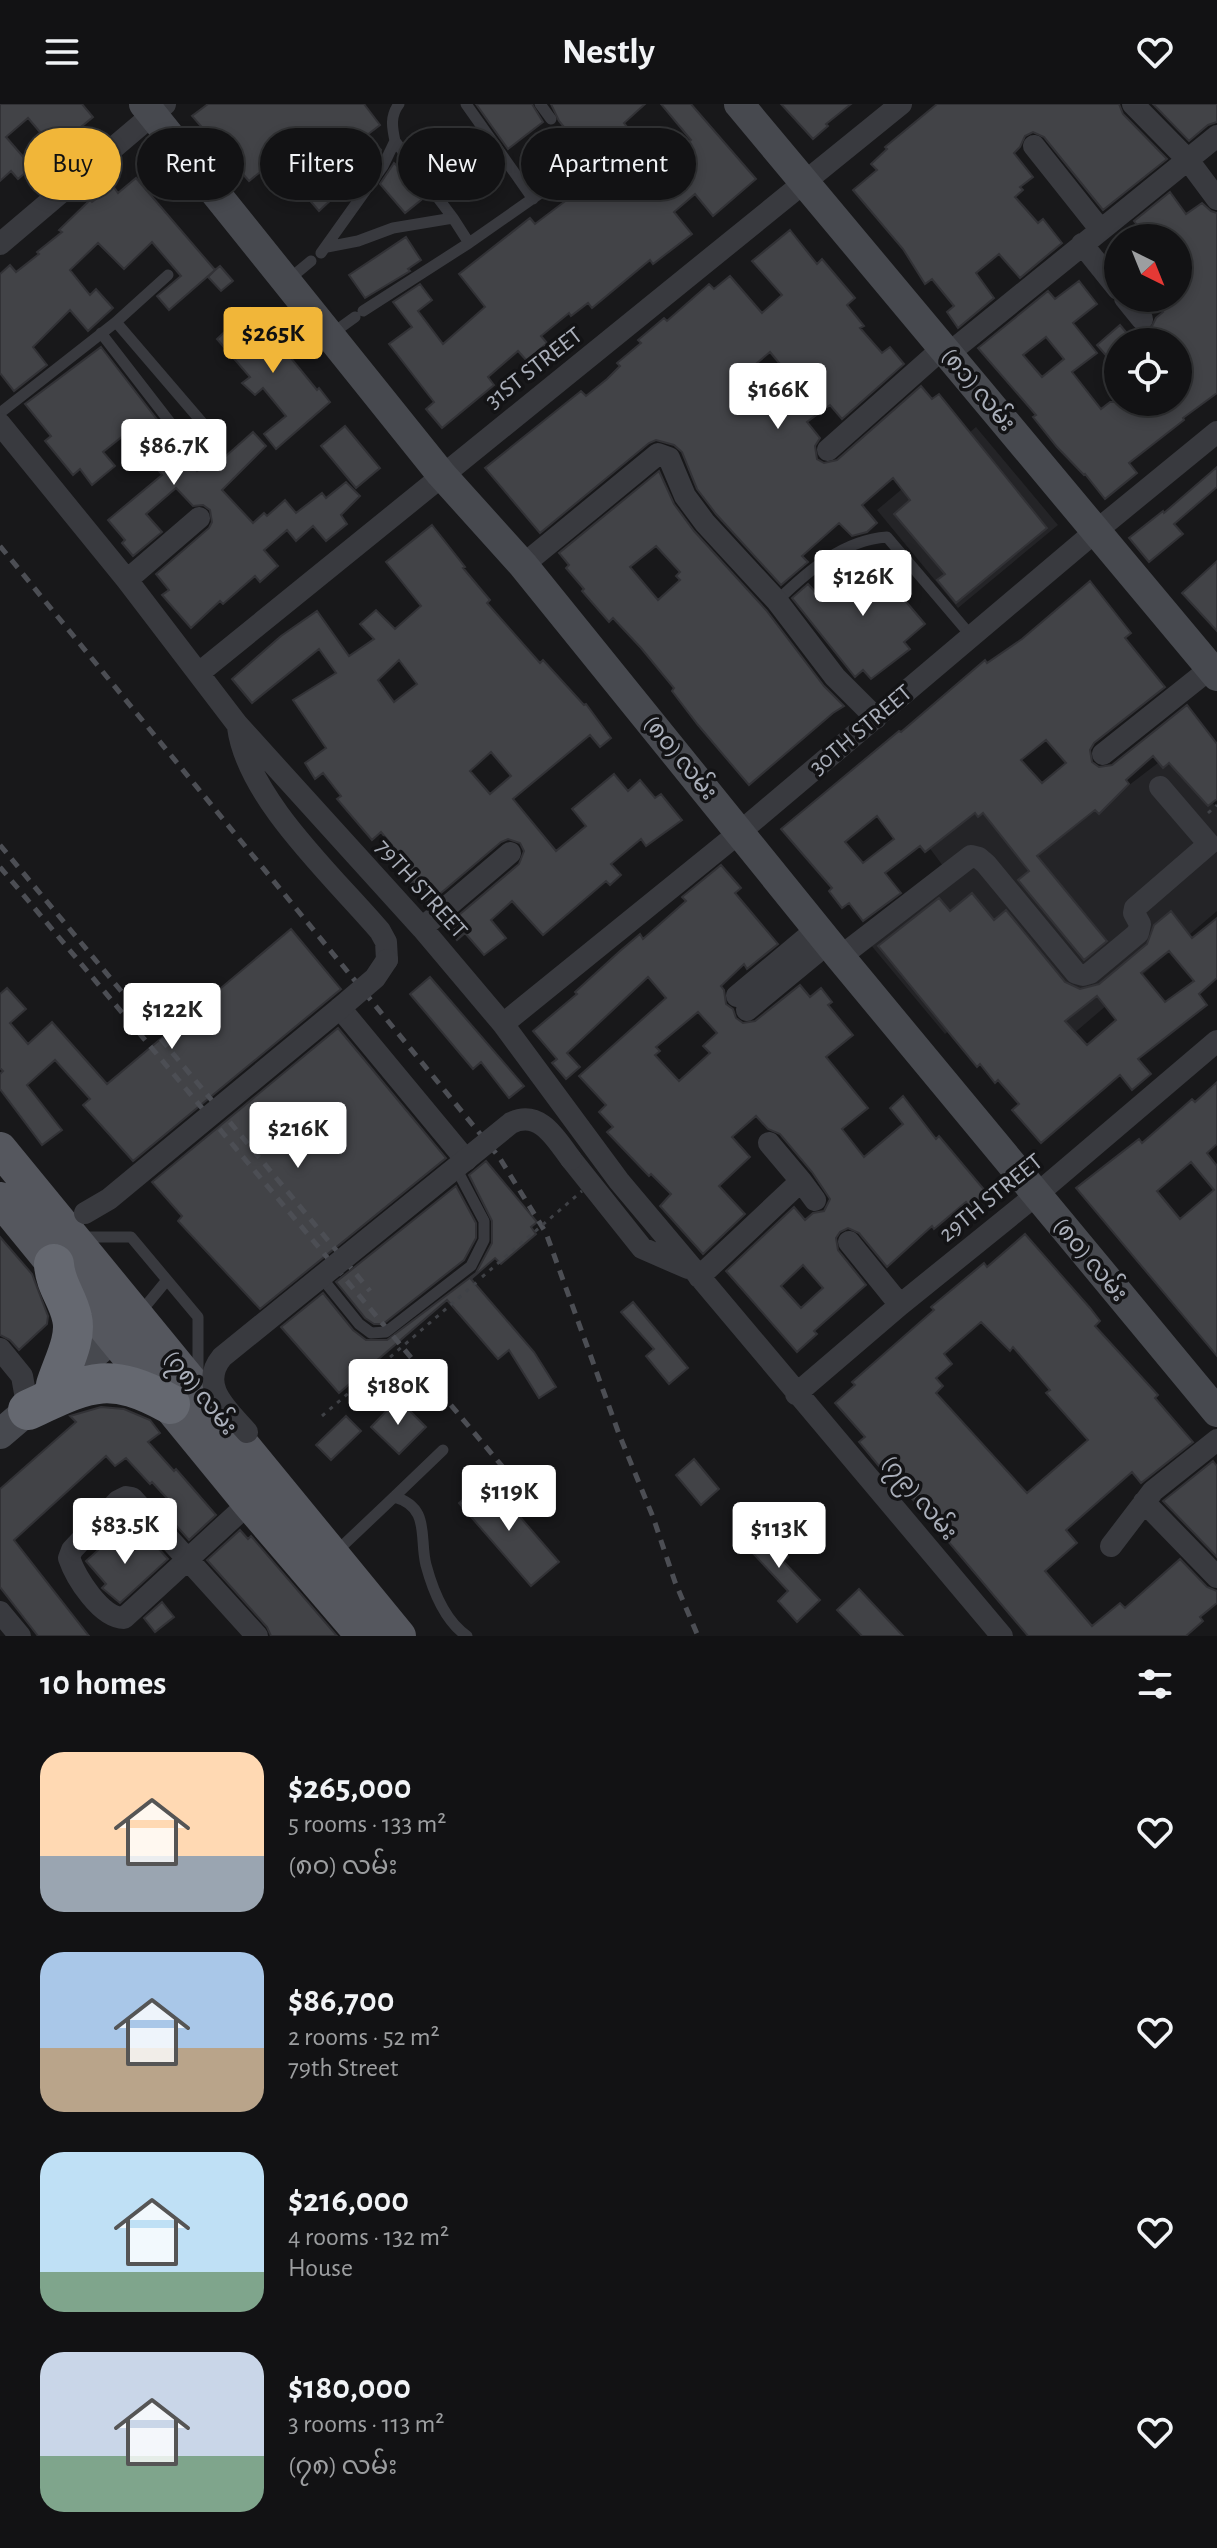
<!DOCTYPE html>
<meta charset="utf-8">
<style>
:root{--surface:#121214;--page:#1f2022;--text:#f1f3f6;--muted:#9c9ea0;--line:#313234;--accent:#f1b639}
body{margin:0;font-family:"Alegreya Sans","Noto Sans Myanmar",sans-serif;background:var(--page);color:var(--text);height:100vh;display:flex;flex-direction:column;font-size:30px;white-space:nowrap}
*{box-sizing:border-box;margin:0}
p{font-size:26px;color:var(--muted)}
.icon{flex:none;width:44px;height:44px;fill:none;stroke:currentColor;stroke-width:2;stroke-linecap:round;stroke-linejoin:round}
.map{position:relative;height:1532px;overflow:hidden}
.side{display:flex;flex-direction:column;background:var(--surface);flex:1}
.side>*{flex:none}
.guide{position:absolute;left:24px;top:24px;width:800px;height:72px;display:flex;gap:16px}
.needle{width:52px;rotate:137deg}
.tools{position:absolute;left:1104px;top:120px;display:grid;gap:16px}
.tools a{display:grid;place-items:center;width:88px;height:88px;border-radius:50%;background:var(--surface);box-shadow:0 4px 12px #0003,0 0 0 2px var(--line);font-size:40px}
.price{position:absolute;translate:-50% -68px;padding:0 18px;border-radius:8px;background:#fff;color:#222;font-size:26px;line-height:52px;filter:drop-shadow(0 2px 4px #0008)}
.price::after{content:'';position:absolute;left:50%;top:48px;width:24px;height:18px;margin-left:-12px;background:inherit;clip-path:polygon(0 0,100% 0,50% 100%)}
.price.selected{background:var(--accent);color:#111}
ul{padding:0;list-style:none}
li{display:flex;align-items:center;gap:24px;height:200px;padding:0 40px}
li span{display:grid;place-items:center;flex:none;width:224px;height:160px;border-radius:24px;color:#555}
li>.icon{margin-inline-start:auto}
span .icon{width:96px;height:96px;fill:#fffc;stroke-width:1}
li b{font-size:34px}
h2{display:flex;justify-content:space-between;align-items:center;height:96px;padding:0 40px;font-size:34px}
.pill{padding:0 28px;border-radius:36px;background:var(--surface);box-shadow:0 4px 12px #0003,0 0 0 2px var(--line);font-size:28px;line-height:72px}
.pill.selected{background:var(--accent);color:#111}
header{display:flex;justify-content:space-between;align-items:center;height:104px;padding:0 40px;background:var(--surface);font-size:36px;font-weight:600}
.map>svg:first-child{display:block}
.built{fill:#242427}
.building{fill:#424347;stroke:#323236;stroke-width:2;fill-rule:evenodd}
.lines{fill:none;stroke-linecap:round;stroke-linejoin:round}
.path{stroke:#3f4146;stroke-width:3;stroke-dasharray:4 6;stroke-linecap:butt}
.lane{stroke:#393a3f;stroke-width:11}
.street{stroke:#393a3f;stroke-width:22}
.secondary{stroke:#47494f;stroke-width:30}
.primary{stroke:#55575e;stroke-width:34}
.highway{stroke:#656870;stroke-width:40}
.rail{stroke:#4c4e54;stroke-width:5;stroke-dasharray:10 8;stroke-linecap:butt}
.path-bridge{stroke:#3f4146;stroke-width:3;stroke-dasharray:4 6;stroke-linecap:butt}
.lane-bridge{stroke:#393a3f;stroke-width:11}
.street-bridge{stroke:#393a3f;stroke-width:22}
.labels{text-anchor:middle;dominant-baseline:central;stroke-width:7;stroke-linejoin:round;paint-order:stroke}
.street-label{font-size:24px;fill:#aaafba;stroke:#131315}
</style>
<header><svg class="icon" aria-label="menu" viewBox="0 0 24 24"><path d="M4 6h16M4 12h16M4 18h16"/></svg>Nestly<svg class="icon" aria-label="heart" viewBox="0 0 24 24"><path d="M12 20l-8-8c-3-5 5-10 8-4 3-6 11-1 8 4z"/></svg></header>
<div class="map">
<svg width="1217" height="1532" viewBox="0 0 1217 1532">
<rect width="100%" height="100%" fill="#18181a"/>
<!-- built -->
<path class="built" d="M976,323L1058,421L958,504L877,406Z
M971,646L1056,737L1171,649L1217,704V807L1072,931L1015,867L945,930L860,828L943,762L899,703Z"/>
<!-- building -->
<path class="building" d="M0,0H82L93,13L70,32L72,35L57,48L28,14L6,33L32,63L18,75L11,67L0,77Z
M208,0H364L380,21L367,31L381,46L369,67L366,63L319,107L275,56L249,77L192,12Z
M476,0H532L543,18L508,45Z
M551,0H645L624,19L659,64L691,36L661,0H691L756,75L713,112L695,90L674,108L692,130L653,160L650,156L592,204L588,199L571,212L569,209L541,232L547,239L527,257L518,247L488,273L494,281L442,324L426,305L434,298L389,240L412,223L393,198L420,180L432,196L418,207L443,240L485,203L459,170L530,114L535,120L597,73L590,63L588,55L581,52L574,42L577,39L559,17Z
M781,0H851L826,20L828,22L813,35Z
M937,0H1119L1123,10L1167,55L1103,106L1044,33L1033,28L1025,32L1020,43L1014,49L1033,73L1020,83L1023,86L1015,93L1038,119L1043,115L1062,139L1020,174L999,150L976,169L994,194L958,224L947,208L954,202L932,175L925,180L903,145L853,86L877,66L871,60L887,45L885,43Z
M1153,0H1217V18L1208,21L1189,37Z
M440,45L457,69L439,81L422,58Z
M394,59L406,70L408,68L426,92L405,109L380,80Z
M136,74L215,166L220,162L233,177L221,187L208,173L215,166L169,206L157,192L181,172L152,138L124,165L98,139L70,166L90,191L96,185L113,204L88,227L70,206L33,243L47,261L14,287L0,269V170L10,161L16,168L39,150L37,148L62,128L59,126L90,96L92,98L113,82L118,89Z
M1170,88L1186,110L1202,99L1211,107L1217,109V289L1183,314L1184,316L1129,359L1137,369L1105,395L1085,370L1084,371L1057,343L1033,313L1036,311L978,244L1048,187L1055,195L1079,177L1097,200L1073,219L1097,249L1072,268L1101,305L1110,298H1178V238H1118V265L1097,241L1120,221L1130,233L1137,228L1150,226L1156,214L1163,208L1157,201L1166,194H1178V134H1147L1134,117ZM1046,233L1064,255L1042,273L1023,251Z
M790,126L817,160L822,155L855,194L847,201L864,222L860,224L882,249L890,243L904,260L842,315L830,301L807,318L820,334L815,342L817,355L824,359L837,356L921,282L932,295L939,290L1047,424L956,499L937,476L945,470L894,410L910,396L893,374L862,401L877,419L867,428L852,432L839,419L802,452L808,458L781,481L716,410L697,385L682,348L674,341L656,336L649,339L540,429L485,364L581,287L586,292L607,275L620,262L617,259L641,239L638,236L664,214L667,217L709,180L714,185L730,172L762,209L782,191L752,157ZM770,248L799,283L794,287L801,295L775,314L742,276L746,272L744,270Z
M406,133L421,156L408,165L410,167L365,194L349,171Z
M250,204L317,286L319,284L330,298L276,345L264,330L286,312L263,284L255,291L242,279L250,273L217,235Z
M101,243L197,367L222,348L226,352L253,328L266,342L222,386L253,419L264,409L267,412L285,396L296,409L322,389L326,394L346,378L360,392L341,411L347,420L326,437L313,422L296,437L287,426L264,446L278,462L260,478L255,472L223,500L220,497L191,524L162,491L169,486L156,470L209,424L212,418L210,406L203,401L193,402L176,384L146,410L162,428L133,452L122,439L125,436L108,416L162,371L128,328L103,348L115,362L92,381L80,365L73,371L45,337L51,332L25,300Z
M345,322L380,364L356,384L321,342Z
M1217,363V383L1174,420L1183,430L1149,458L1129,434L1163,407L1164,409Z
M659,367L674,400L694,427L766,506L824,582L844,602L833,609L749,681L698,621L672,587L674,584L641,544L613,514L609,518L582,487L584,485L566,464L569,461L559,449ZM656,442L680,468L676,472L680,476L658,496L630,463Z
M432,421L465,463L463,464L490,496L487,499L540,559L543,556L584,601L586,600L611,634L600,643L590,631L513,695L556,747L586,722L572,705L614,670L628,687L640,676L655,694L661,690L682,716L646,742L641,735L611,760L621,771L610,781L606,777L543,831L512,797L491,816L506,834L484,851L465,829L457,836L446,822L519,760L524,747L520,739L508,735L501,738L428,800L411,780L413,778L403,765L408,761L381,728L372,736L337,695L341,692L323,669L315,675L305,659L326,644L293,596L336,569L319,545L252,599L232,575L281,532L317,507L349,552L374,535L360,520L376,506L395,525L421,502L386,458ZM399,556L417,580L394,598L378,576ZM491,648L511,672L490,690L470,667Z
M881,453L898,472L890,479L925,520L904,538L910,545L871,575L863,566L855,573L792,494L808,480L819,492L852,463L860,472Z
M1217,457V527L1182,489Z
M1090,477L1131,529L1125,534L1165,583L1094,639L1090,646L1092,658L1099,663L1112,661L1187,601L1217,640V695L1208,702L1169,659L1163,664L1153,652L1126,676L1129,680L1099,710L1095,706L1037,752L1107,837L1084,856L1018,776L1029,767L983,709L978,713L975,709L925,748L920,742L885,769L901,789L863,817L849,799L842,804L829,787L832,784L781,725L899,627L901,628L985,556L987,559L1022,535ZM1046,636L1066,659L1042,679L1021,656ZM877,712L894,735L863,759L845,738Z
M721,761L741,784L735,789L778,840L747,865L744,860L721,882L724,886L726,900L733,905L736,914L743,919L755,917L800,881L810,893L821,884L832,898L828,901L853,931L826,953L868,1004L842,1025L864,1053L903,1020L890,1004L903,992L936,1035L939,1032L987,1089L970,1103L966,1098L934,1125L932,1122L887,1163L859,1129L848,1124L840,1128L836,1134L838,1146L866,1181L814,1227L817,1230L797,1248L726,1167L794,1103L805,1116L813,1109L824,1107L830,1095L812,1068L780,1030L768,1025L756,1012L732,1033L750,1053L719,1082L745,1110L703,1150L660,1102L671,1090L651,1070L649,1072L607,1028L613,1023L599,1008L606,1001L579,972L666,894L648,873L567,949L580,963L566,975L552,959L557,955L533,927L577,890L575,888L620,847L640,830L643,835L686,797L682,793ZM698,908L717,929L703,942L710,949L679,977L655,951L660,947L656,943ZM803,1161L823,1184L801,1204L781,1182Z
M972,789L994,816L1006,806L1065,878L1080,885L1099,880L1147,840L1154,821L1171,807L1192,834L1217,814V874L1199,890L1207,901L1138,955L1151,970L1132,986L1120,971L1041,1039L1012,1006L1019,1000L998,976L995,979L980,960L977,963L878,842L939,794L950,807ZM1169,847L1194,877L1165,898L1141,869ZM1097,892L1116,916L1087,941L1065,917Z
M291,825L341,885L133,1057L83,1001L90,995L55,956L27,981L62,1026L42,1041L0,985V970L3,967L0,964V890L7,884L26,905L10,919L28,940L52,918L107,980Z
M430,873L524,982L509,994L481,958L473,965L410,890Z
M338,924L446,1054L260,1205L178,1117L182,1112L152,1078Z
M1217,978V1040L1207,1049L1217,1062V1252L1076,1084L1139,1035L1142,1039L1192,995L1195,998ZM1191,1058L1214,1086L1180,1115L1157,1087Z
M486,1057L537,1118L531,1123L536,1130L501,1160L495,1154L471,1175L534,1248L556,1283L539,1294L509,1246L498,1255L447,1196L339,1289L281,1223L323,1189L353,1226L366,1236H387L476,1169L492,1139V1117L469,1071Z
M456,1082L476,1119V1134L464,1156L383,1220H374L365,1214L336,1178Z
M1025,1130L1090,1204L1100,1217L1095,1222L1158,1291L1155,1294L1193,1338L1141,1379L1132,1368L1066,1426L1077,1439L1045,1467L1092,1522L1120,1499L1125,1504L1180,1455L1207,1483L1217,1487V1499L1200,1513L1203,1517L1186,1532H1028L909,1391L883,1367L859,1338L865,1333L835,1299L855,1281L852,1278L934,1206L931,1203L984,1159L987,1163ZM981,1218L1010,1247L1013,1243L1050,1286L1046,1289L1088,1336L1027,1389L936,1289L943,1282L936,1274L952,1260L944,1250Z
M0,1133L32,1170L48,1212L47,1220L19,1246L10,1236L0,1231Z
M633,1198L688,1264L669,1280L646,1252L654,1245L621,1208Z
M398,1295L426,1323L399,1350L371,1323Z
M101,1303L124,1305L150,1316L160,1329L148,1338L174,1367L176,1365L216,1411L189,1436L166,1410L175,1403L152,1378L150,1380L126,1354L115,1362L106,1352L14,1436L89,1532H38L0,1483V1385L76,1318L70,1312Z
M346,1312L361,1327L331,1356L316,1341Z
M694,1355L719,1385L701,1401L676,1371Z
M1213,1357L1217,1362V1453L1163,1397Z
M481,1380L488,1388L499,1381L514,1406L559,1458L531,1482L459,1399Z
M753,1415L788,1453L783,1457L820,1496L797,1518L778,1497L788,1487L736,1431Z
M240,1426L248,1435L251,1432L337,1532H271L267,1523L207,1456Z
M116,1430L132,1448L149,1434L168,1455L120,1499L102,1484L106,1480L86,1457Z
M859,1485L903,1532H862L837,1506Z
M162,1498L174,1513L155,1528L144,1514Z"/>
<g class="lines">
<!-- path -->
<path class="path" d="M1208,709L1217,701"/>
<!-- lane -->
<path class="lane" d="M466,0L533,95
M540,0L551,15
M395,37L453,114L469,139L582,60
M327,143L358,137L393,124L453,114
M321,149L383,62L395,37C392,23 390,12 399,0
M288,176L311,157
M363,207L469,139
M101,229L193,348L200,349L213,338L212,330L116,218
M330,231L355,213
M0,309L116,218L168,171
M777,497C808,467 843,436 887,433L972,533
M82,1133H131L198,1213V1273
M139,1210L167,1176
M394,1393L443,1346
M336,1448L394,1393C431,1403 419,1434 426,1461C433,1487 445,1517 467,1532"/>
<!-- street -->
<path class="street" d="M1133,0L1188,56L1217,95
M1034,42L1100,125
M0,140L165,0
M1082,140L1118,185
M1125,194L1142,215
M948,250L1217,32
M0,320L127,476L237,620L422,824L503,920L619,1077L1002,1532
M828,346L943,244
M523,461L658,350L669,354L685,392L705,419L777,497L835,573L876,614
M127,476L199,414
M199,569C432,378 668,191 901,0
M238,623C247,694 334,773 380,827L386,838L387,856
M1103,650L1211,564
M422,824L510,749
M840,853L971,752L979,754L986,760L1076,869L1083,871L1090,869L1138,829L1140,820L1134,809L1135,804L1209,740L1160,683
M737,892L817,825
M340,904L466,1056
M747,906L828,839
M503,920L740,728L1096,427L1217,328
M571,1055L642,1144L688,1164
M801,1077L815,1096
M849,1138L900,1201
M699,1173L801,1077L769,1039
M0,1245L22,1272L28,1306
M796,1290L900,1201L1036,1091L1217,937
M1144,1398L1217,1473
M249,1399L124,1514C101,1514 76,1474 69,1454L72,1446L118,1397L126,1393L132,1394L257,1532
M1111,1442L1153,1387L1217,1336
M0,1508L20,1532"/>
<!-- secondary -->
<path class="secondary" d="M144,0L441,370L523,461L840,853L1217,1308
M739,0L1217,572
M0,1330L130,1219"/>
<!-- primary -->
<path class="primary" d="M0,1045L399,1532
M0,1095L249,1399L363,1532"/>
<!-- highway -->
<path class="highway" d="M54,1160C55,1181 68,1194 72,1214C77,1235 62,1261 56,1281
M28,1306C89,1278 108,1266 170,1300"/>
<!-- rail -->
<path class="rail" d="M0,442L499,1053L546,1129L619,1330L653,1413L675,1478L698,1532
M0,741L370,1187
M0,763L507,1368"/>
<!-- path-bridge -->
<path class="path-bridge" d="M482,1173L582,1087
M322,1312L477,1178"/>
<!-- lane-bridge -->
<path class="lane-bridge" d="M321,1173L359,1220L371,1229L386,1228L471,1162L484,1136V1117L456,1064"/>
<!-- street-bridge -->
<path class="street-bridge" d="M85,1109L109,1095L340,904L375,874L387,856
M247,1328C228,1306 198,1282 222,1253L511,1019C540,1005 556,1035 571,1055"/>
</g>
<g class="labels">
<!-- street labels -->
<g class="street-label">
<text transform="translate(534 264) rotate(-38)">31ST STREET</text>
<text transform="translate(978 286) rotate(50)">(၈၁) လမ်း</text>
<text transform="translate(861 626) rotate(-40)">30TH STREET</text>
<text transform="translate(680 654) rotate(51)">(၈၀) လမ်း</text>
<text transform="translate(421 785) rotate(48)">79TH STREET</text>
<text transform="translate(991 1094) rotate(-39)">29TH STREET</text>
<text transform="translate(1090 1156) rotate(50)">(၈၀) လမ်း</text>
<text transform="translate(200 1289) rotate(51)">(၇၈) လမ်း</text>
<text transform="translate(919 1394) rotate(50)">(၇၉) လမ်း</text>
</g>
</g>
</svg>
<div class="tools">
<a><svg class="needle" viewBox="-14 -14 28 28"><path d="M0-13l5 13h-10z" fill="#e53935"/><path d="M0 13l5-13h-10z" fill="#9c9ea0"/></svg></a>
<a><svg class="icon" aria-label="locate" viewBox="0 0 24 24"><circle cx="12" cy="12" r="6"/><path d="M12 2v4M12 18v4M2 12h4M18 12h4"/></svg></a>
</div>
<b class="price selected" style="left:273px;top:271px">$265K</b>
<b class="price" style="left:778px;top:327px">$166K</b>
<b class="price" style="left:174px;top:383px">$86.7K</b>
<b class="price" style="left:863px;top:514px">$126K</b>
<b class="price" style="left:172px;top:947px">$122K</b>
<b class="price" style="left:298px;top:1066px">$216K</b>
<b class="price" style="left:398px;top:1323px">$180K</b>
<b class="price" style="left:509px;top:1429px">$119K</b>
<b class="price" style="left:125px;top:1462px">$83.5K</b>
<b class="price" style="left:779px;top:1466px">$113K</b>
<div class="guide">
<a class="pill selected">Buy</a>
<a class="pill">Rent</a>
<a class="pill">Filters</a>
<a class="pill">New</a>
<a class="pill">Apartment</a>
</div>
</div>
<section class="side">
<h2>10 homes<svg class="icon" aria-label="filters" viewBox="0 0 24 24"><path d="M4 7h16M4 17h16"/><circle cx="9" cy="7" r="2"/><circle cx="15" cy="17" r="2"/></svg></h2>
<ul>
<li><span style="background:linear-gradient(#ffd9b3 65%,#9aa5b1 0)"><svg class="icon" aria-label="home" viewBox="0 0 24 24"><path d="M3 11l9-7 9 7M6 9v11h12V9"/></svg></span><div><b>$265,000</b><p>5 rooms · 133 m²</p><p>(၈၀) လမ်း</p></div><svg class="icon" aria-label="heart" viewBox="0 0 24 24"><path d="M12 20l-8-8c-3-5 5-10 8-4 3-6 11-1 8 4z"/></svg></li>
<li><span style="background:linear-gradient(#a9c7e8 60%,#b9a48a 0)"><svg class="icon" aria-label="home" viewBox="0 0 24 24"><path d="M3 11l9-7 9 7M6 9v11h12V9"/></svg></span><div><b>$86,700</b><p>2 rooms · 52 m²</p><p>79th Street</p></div><svg class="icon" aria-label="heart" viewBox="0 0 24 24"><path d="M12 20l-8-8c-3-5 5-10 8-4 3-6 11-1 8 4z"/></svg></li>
<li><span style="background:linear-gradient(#bfe0f5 75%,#7fa58c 0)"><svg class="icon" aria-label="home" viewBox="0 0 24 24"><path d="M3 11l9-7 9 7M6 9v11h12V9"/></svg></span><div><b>$216,000</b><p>4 rooms · 132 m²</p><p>House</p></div><svg class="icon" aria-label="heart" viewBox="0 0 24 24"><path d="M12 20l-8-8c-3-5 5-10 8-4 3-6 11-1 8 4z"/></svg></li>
<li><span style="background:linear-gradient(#c9d6e8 65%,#7fa58c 0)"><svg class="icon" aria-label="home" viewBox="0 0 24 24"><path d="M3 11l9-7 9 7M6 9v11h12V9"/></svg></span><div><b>$180,000</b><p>3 rooms · 113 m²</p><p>(၇၈) လမ်း</p></div><svg class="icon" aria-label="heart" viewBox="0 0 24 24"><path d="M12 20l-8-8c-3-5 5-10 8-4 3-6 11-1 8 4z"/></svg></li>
</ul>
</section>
